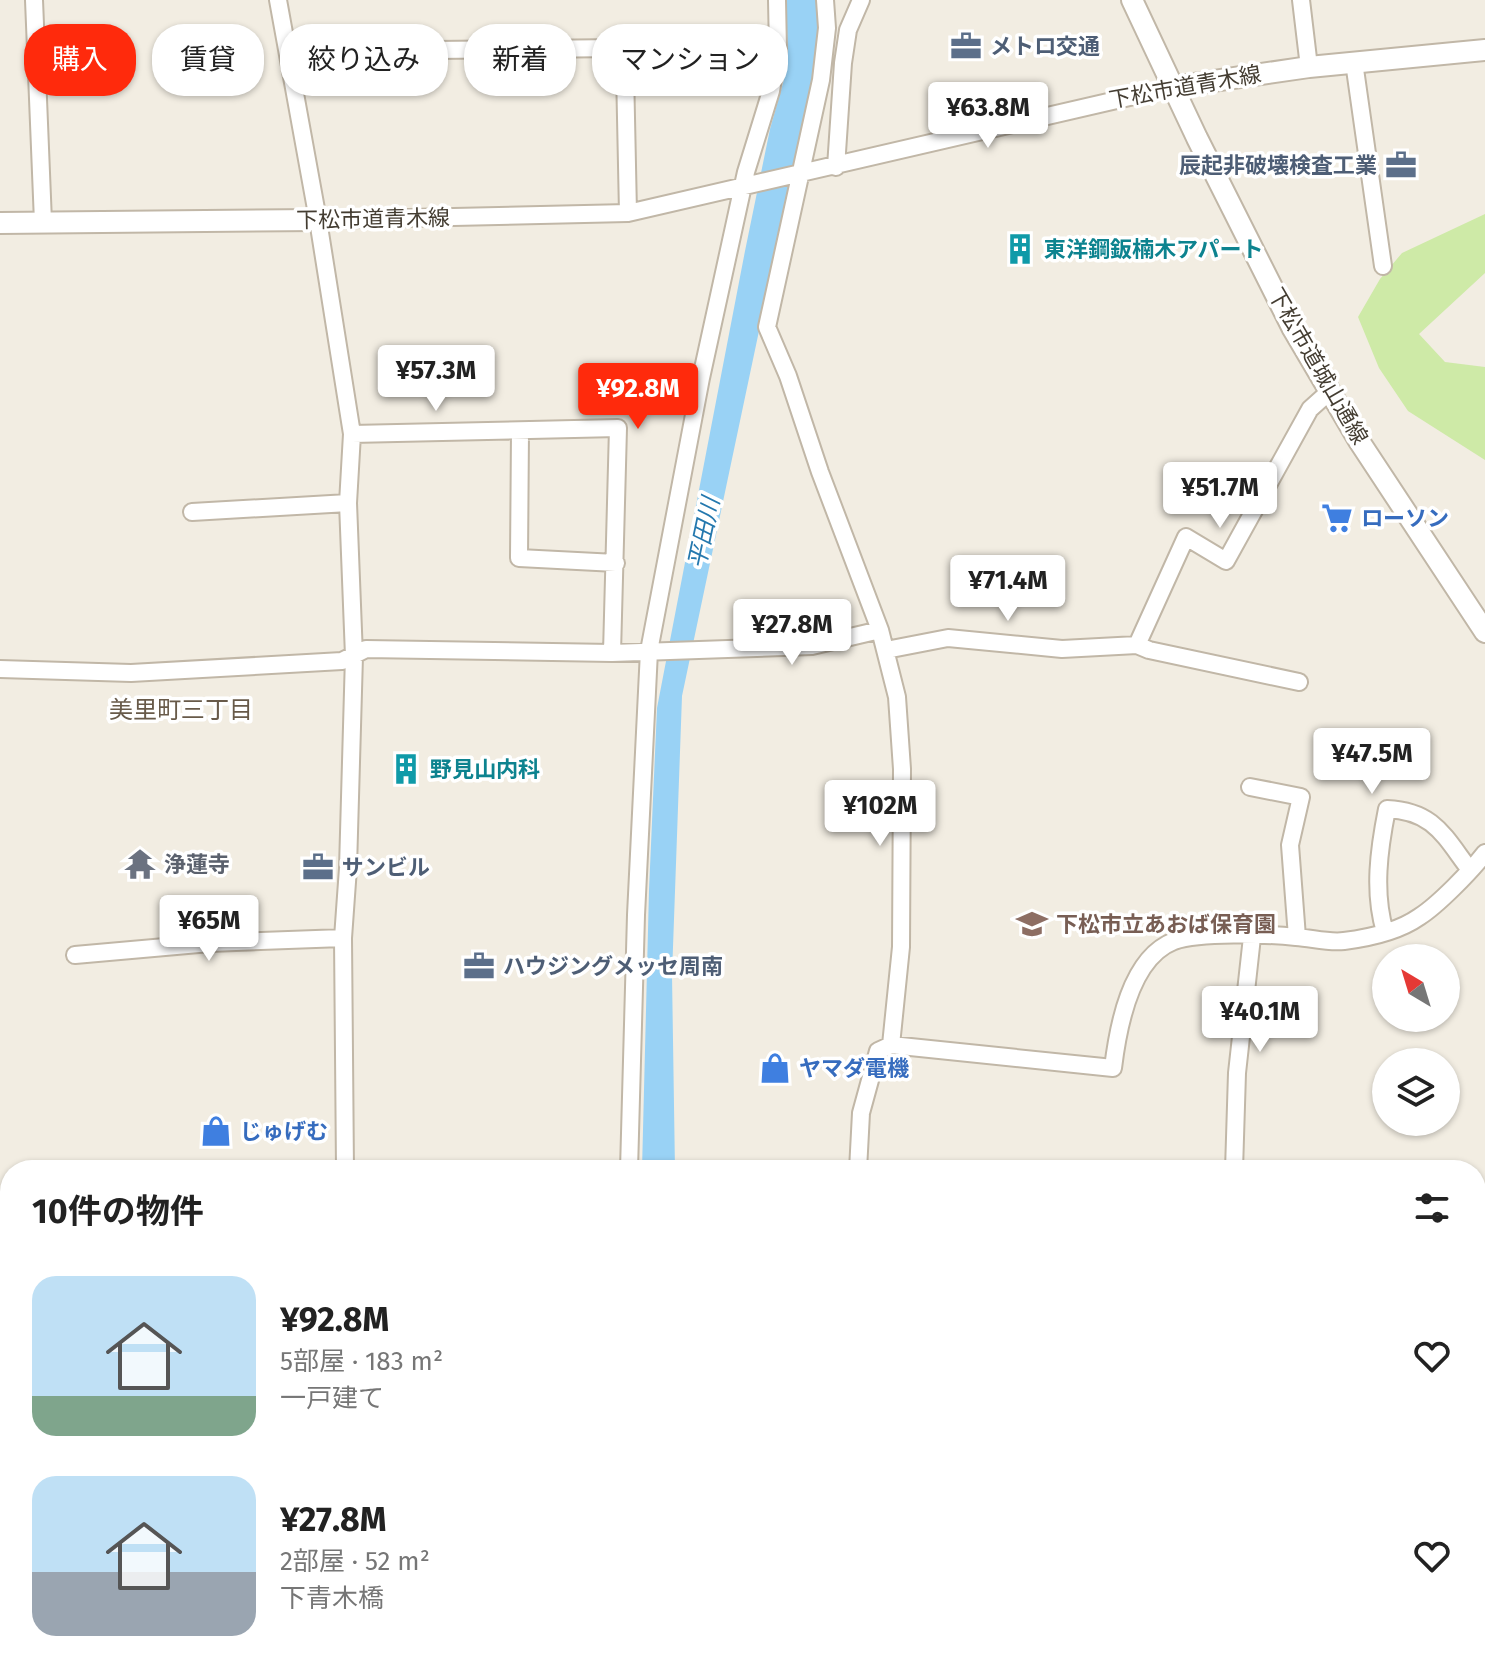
<!DOCTYPE html>
<html lang="ja">
<meta charset="utf-8">
<style>
:root{--surface:#fff;--page:#f6f6f6;--text:#222;--muted:#767676;--accent:#ff2a0c}
body{margin:0;font-family:"Fira Sans","Noto Sans JP",sans-serif;background:var(--page);color:var(--text);height:100vh;display:flex;flex-direction:column;font-size:30px;white-space:nowrap}
*{box-sizing:border-box;margin:0}
p{font-size:26px;color:var(--muted)}
.icon{flex:none;width:44px;height:44px;fill:none;stroke:currentColor;stroke-width:2;stroke-linecap:round;stroke-linejoin:round}
.map{position:relative;flex:1;overflow:hidden}
.drawer{position:absolute;left:0px;top:1160px;width:1486px;height:514px;display:flex;flex-direction:column;background:var(--surface);border-radius:32px 32px 0 0;box-shadow:0 2px 6px #0004}
.drawer>*{flex:none}
.top-card{position:absolute;left:24px;top:24px;width:800px;height:72px;display:flex;gap:16px}
.needle{width:52px;rotate:322deg}
.controls{position:absolute;left:1372px;top:944px;display:grid;gap:16px}
.controls a{display:grid;place-items:center;width:88px;height:88px;border-radius:50%;background:var(--surface);box-shadow:0 2px 6px #0004;font-size:40px}
.price{position:absolute;translate:-50% -68px;padding:0 18px;border-radius:8px;background:#fff;color:#222;font-size:26px;line-height:52px;filter:drop-shadow(0 2px 4px #0008)}
.price::after{content:'';position:absolute;left:50%;top:48px;width:24px;height:18px;margin-left:-12px;background:inherit;clip-path:polygon(0 0,100% 0,50% 100%)}
.price.active{background:var(--accent);color:#fff}
ul{padding:0;list-style:none}
li{display:flex;align-items:center;gap:24px;height:200px;padding:0 32px}
li span{display:grid;place-items:center;flex:none;width:224px;height:160px;border-radius:24px;color:#555}
li>.icon{margin-inline-start:auto}
span .icon{width:96px;height:96px;fill:#fffc;stroke-width:1}
li b{font-size:34px}
h2{display:flex;justify-content:space-between;align-items:center;height:96px;padding:0 32px;font-size:34px}
.tag{padding:0 28px;border-radius:32px;background:var(--surface);box-shadow:0 2px 6px #0004;font-size:28px;line-height:72px}
.tag.active{background:var(--accent);color:#fff}
.map>svg:first-child{display:block}
.green{fill:#ceeaa7}
.water{fill:#99d2f5}
.lines{fill:none;stroke-linecap:round;stroke-linejoin:round}
.minor-casing{stroke:#c1b7a7;stroke-width:20}
.tertiary-casing{stroke:#c1b7a7;stroke-width:24}
.minor{stroke:#fff;stroke-width:16}
.tertiary{stroke:#fff;stroke-width:20}
.labels{text-anchor:middle;dominant-baseline:central;stroke-width:7;stroke-linejoin:round;paint-order:stroke}
.service-label{font-size:22px;font-weight:bold;fill:#4e5e75;stroke:#fff;text-anchor:start}
.street-label{font-size:22px;fill:#443d32;stroke:#fff}
.culture-label{font-size:22px;font-weight:bold;fill:#0d838f;stroke:#fff;text-anchor:start}
.shop-label{font-size:22px;font-weight:bold;fill:#366cbe;stroke:#fff;text-anchor:start}
.worship-label{font-size:22px;font-weight:bold;fill:#5b616d;stroke:#fff;text-anchor:start}
.education-label{font-size:22px;font-weight:bold;fill:#785e54;stroke:#fff;text-anchor:start}
.water-label{font-size:24px;font-style:italic;fill:#2478ae;stroke:#fff}
.neighbourhood-label{font-size:24px;fill:#685a49;stroke:#fff}
</style>
<div class="map">
<svg width="1485" height="1673" viewBox="0 0 1485 1673">
<rect width="100%" height="100%" fill="#f2ede2"/>
<!-- green -->
<path class="green" d="M1485,214V273L1419,334L1445,362L1485,367V460L1408,411L1379,368L1358,317L1380,279L1402,253Z"/>
<!-- water -->
<path class="water" d="M784,0H817L820,30L816,88L771,274L682,696L672,975L675,1170H642L649,890L657,708L745,251L770,129L785,76L786,34Z
M477,1664H512L508,1673H473Z"/>
<g class="lines">
<defs>
<path id="minor" d="M34,0L43,222
M278,0L318,220L352,434L348,503L354,656L348,868L343,938L345,1170
M825,0L827,28L821,80L767,327L788,376L820,472L880,630L897,697L902,769L901,947L891,1045
M1301,0L1309,67
M289,57L433,50L619,48L625,70L628,213
M1354,62L1383,266
M836,167L843,63L848,30L861,0
M318,220L628,213L1173,87
M520,432L519,558L616,563
M352,434L618,428L612,653
M192,512L348,503
M1137,645L1186,537L1226,561L1310,409L1329,392
M886,650L948,638L1062,649L1137,645L1149,650L1299,682
M0,669L131,673L342,661L366,649L612,653L812,646L880,630
M1250,787L1301,797L1290,845L1297,937
M1385,932C1373,892 1379,849 1387,809C1434,811 1444,836 1470,870
M75,955L210,943L343,938
M629,1170L636,915L649,651L701,378L746,172L771,91L778,50L777,0
M858,1170L861,1113L878,1051L891,1045L1113,1068C1118,1027 1130,958 1174,941C1199,932 1267,934 1296,937C1312,938 1328,943 1344,941C1368,938 1399,931 1419,917C1438,905 1471,871 1485,853
M1234,1170L1237,1073L1252,937
M0,1349H10
M1476,1631L1485,1630
M76,1664V1673
M361,1664V1673
M1153,1664L1154,1673
M457,1673L461,1664"/>
<path id="tertiary" d="M1132,0L1197,138L1293,329L1359,441L1485,632
M1173,87L1309,67L1485,50
M0,223L318,220
M0,1206H10
M1476,1207H1485
M997,1664L998,1673"/>
</defs>
<!-- minor casing -->
<use href="#minor" class="minor-casing"/>
<!-- tertiary casing -->
<use href="#tertiary" class="tertiary-casing"/>
<!-- minor -->
<use href="#minor" class="minor"/>
<!-- tertiary -->
<use href="#tertiary" class="tertiary"/>
</g>
<!-- icons -->
<defs>
<symbol id="office-bare" viewBox="-9 -9 18 18"><path d="M-6-3h4V-5.5h4V-3h4V5H-6ZM-1-4.5V-3h2v-1.5ZM-6 0V1H6V0Z" fill="#5c6f8a" stroke="#fff" stroke-width="2.5" paint-order="stroke"/></symbol>
<symbol id="building-bare" viewBox="-9 -9 18 18"><path d="M-4-6H4V6H1V3H-1V6H-4ZM-2.5-4.3h1.7v1.8h-1.7ZM.8-4.3h1.7v1.8H.8ZM-2.5-1h1.7V.8h-1.7ZM.8-1h1.7V.8H.8Z" fill="#0f9aa8" stroke="#fff" stroke-width="2.5" paint-order="stroke"/></symbol>
<symbol id="supermarket-bare" viewBox="-9 -9 18 18"><path d="M-6-5.5h2.5l.6 2H6L4.5 2H-2.5L-4.4-4H-6ZM-1.5 3.2a1.3 1.3 0 1 0 .1 0ZM3 3.2a1.3 1.3 0 1 0 .1 0Z" fill="#3f7fe0" stroke="#fff" stroke-width="2.5" paint-order="stroke"/></symbol>
<symbol id="temple-bare" viewBox="-9 -9 18 18"><path d="M0-6L5-2H3V0L6.5 2.5H4V6H1.5V3h-3V6H-4V2.5H-6.5L-3 0V-2H-5Z" fill="#6b7280" stroke="#fff" stroke-width="2.5" paint-order="stroke"/></symbol>
<symbol id="school-bare" viewBox="-9 -9 18 18"><path d="M0-5L7-2L0 1L-7-2ZM-4 1L0 2.5L4 1V4Q0 6-4 4Z" fill="#8d6e63" stroke="#fff" stroke-width="2.5" paint-order="stroke"/></symbol>
<symbol id="shop-bare" viewBox="-9 -9 18 18"><path d="M-5-2.5h2.3a2.7 3.5 0 0 1 5.4 0H5L5.5 6h-11ZM-1.5-2.5h3a1.5 2.3 0 0 0-3 0Z" fill="#3f7fe0" stroke="#fff" stroke-width="2.5" paint-order="stroke"/></symbol>
</defs>
<g fill-rule="evenodd">
<use href="#office-bare" x="944" y="24" width="44" height="44"/>
<use href="#office-bare" x="1379" y="143" width="44" height="44"/>
<use href="#building-bare" x="998" y="227" width="44" height="44"/>
<use href="#supermarket-bare" x="1315" y="496" width="44" height="44"/>
<use href="#building-bare" x="384" y="747" width="44" height="44"/>
<use href="#temple-bare" x="118" y="842" width="44" height="44"/>
<use href="#office-bare" x="296" y="845" width="44" height="44"/>
<use href="#school-bare" x="1010" y="902" width="44" height="44"/>
<use href="#office-bare" x="457" y="944" width="44" height="44"/>
<use href="#shop-bare" x="753" y="1046" width="44" height="44"/>
<use href="#shop-bare" x="194" y="1109" width="44" height="44"/>
</g>
<g class="labels">
<!-- service labels -->
<g class="service-label">
<text x="990" y="46">メトロ交通</text>
<text x="1377" y="165" text-anchor="end">辰起非破壊検査工業</text>
<text x="342" y="867">サンビル</text>
<text x="503" y="966">ハウジングメッセ周南</text>
</g>
<!-- street labels -->
<g class="street-label">
<text transform="translate(1185 87) rotate(-10)">下松市道青木線</text>
<text transform="translate(373 219) rotate(-1)">下松市道青木線</text>
<text transform="translate(1318 366) rotate(60)">下松市道城山通線</text>
</g>
<!-- culture labels -->
<g class="culture-label">
<text x="1044" y="249">東洋鋼鈑楠木アパート</text>
<text x="430" y="769">野見山内科</text>
</g>
<!-- shop labels -->
<g class="shop-label">
<text x="1361" y="518">ローソン</text>
<text x="799" y="1068">ヤマダ電機</text>
<text x="240" y="1131">じゅげむ</text>
</g>
<!-- worship labels -->
<g class="worship-label">
<text x="164" y="864">浄蓮寺</text>
</g>
<!-- education labels -->
<g class="education-label">
<text x="1056" y="924">下松市立あおば保育園</text>
</g>
<!-- water labels -->
<g class="water-label">
<text transform="translate(704 533) rotate(-78)">平田川</text>
</g>
<!-- neighbourhood labels -->
<g class="neighbourhood-label">
<text x="181" y="710">美里町三丁目</text>
</g>
</g>
</svg>
<div class="controls">
<a><svg class="needle" viewBox="-14 -14 28 28"><path d="M0-13l5 13h-10z" fill="#e53935"/><path d="M0 13l5-13h-10z" fill="#767676"/></svg></a>
<a><svg class="icon" aria-label="layers" viewBox="0 0 24 24"><path d="M12 4l9 5-9 5-9-5zM3 14l9 5 9-5"/></svg></a>
</div>
<b class="price" style="left:988px;top:150px">¥63.8M</b>
<b class="price" style="left:436px;top:413px">¥57.3M</b>
<b class="price active" style="left:638px;top:431px">¥92.8M</b>
<b class="price" style="left:1220px;top:530px">¥51.7M</b>
<b class="price" style="left:1008px;top:623px">¥71.4M</b>
<b class="price" style="left:792px;top:667px">¥27.8M</b>
<b class="price" style="left:1372px;top:796px">¥47.5M</b>
<b class="price" style="left:880px;top:848px">¥102M</b>
<b class="price" style="left:209px;top:963px">¥65M</b>
<b class="price" style="left:1260px;top:1054px">¥40.1M</b>
<div class="top-card">
<a class="tag active">購入</a>
<a class="tag">賃貸</a>
<a class="tag">絞り込み</a>
<a class="tag">新着</a>
<a class="tag">マンション</a>
</div>
<section class="drawer">
<h2>10件の物件<svg class="icon" aria-label="filters" viewBox="0 0 24 24"><path d="M4 7h16M4 17h16"/><circle cx="9" cy="7" r="2"/><circle cx="15" cy="17" r="2"/></svg></h2>
<ul>
<li><span style="background:linear-gradient(#bfe0f5 75%,#7fa58c 0)"><svg class="icon" aria-label="home" viewBox="0 0 24 24"><path d="M3 11l9-7 9 7M6 9v11h12V9"/></svg></span><div><b>¥92.8M</b><p>5部屋 · 183 m²</p><p>一戸建て</p></div><svg class="icon" aria-label="heart" viewBox="0 0 24 24"><path d="M12 20l-8-8c-3-5 5-10 8-4 3-6 11-1 8 4z"/></svg></li>
<li><span style="background:linear-gradient(#bfe0f5 60%,#9aa5b1 0)"><svg class="icon" aria-label="home" viewBox="0 0 24 24"><path d="M3 11l9-7 9 7M6 9v11h12V9"/></svg></span><div><b>¥27.8M</b><p>2部屋 · 52 m²</p><p>下青木橋</p></div><svg class="icon" aria-label="heart" viewBox="0 0 24 24"><path d="M12 20l-8-8c-3-5 5-10 8-4 3-6 11-1 8 4z"/></svg></li>
</ul>
</section>
</div>
